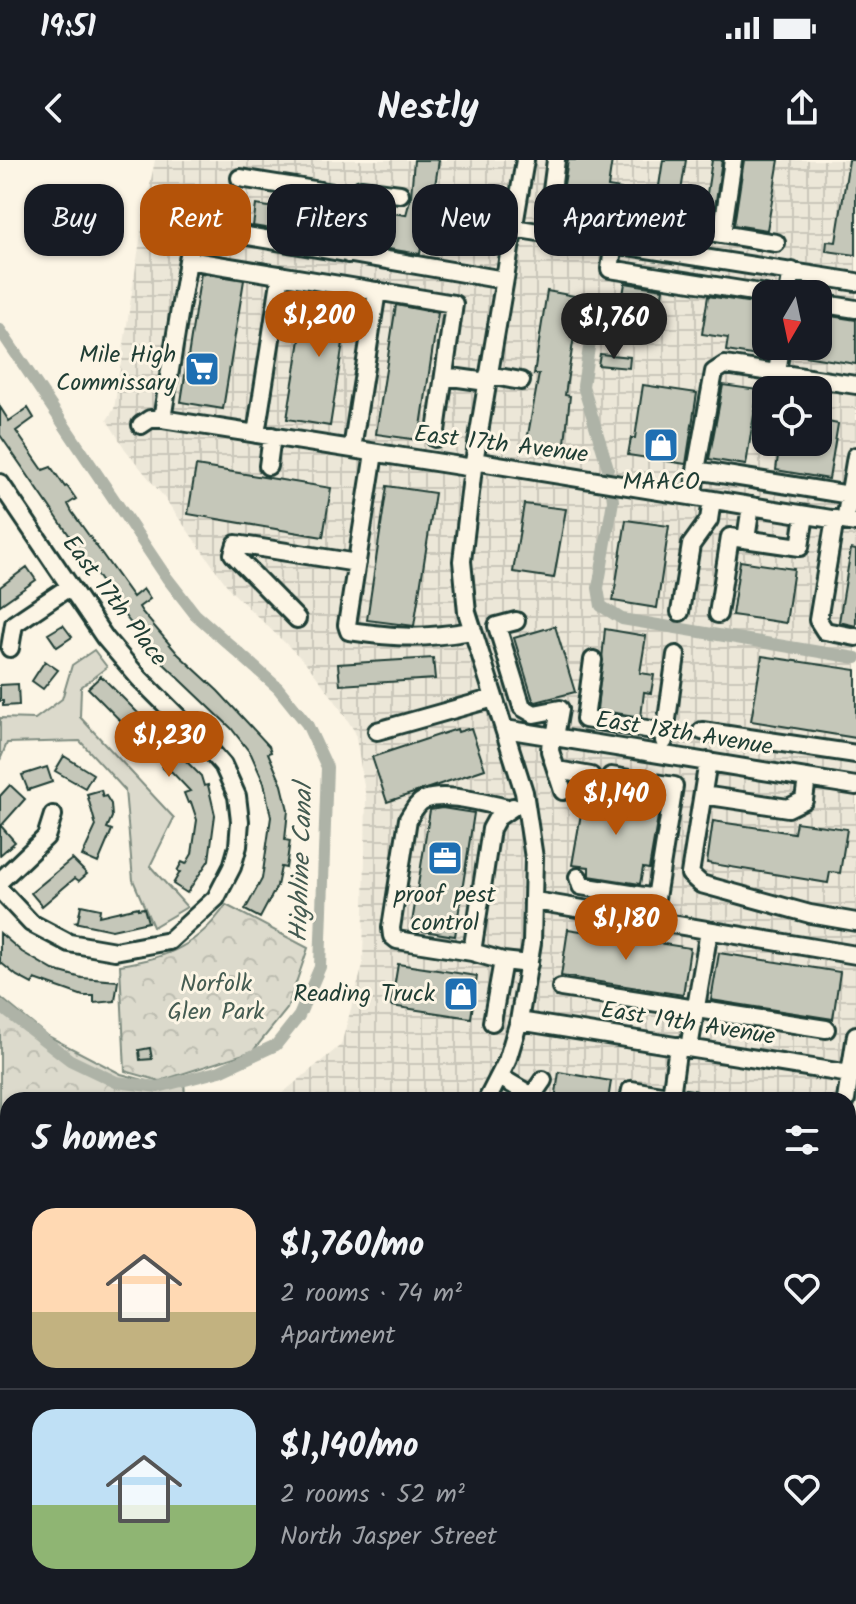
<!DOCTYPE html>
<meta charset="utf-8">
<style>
:root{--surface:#171b24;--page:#242831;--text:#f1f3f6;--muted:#9ea1a6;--line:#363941;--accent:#b45309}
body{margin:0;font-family:Kalam,sans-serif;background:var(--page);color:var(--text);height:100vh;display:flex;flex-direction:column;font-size:30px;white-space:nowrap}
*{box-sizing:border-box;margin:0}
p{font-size:26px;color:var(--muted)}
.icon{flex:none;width:44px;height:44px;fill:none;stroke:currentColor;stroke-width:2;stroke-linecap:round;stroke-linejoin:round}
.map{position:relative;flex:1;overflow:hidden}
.drawer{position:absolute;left:0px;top:932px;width:856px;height:512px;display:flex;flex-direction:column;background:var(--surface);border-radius:24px 24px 0 0;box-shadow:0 2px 6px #0004}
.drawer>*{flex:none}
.banner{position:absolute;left:24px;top:24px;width:808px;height:72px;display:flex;gap:16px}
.needle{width:52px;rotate:189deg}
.fabs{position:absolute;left:752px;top:120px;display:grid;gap:16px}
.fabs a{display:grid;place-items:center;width:80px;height:80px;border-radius:16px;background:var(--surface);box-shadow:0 2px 6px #0004;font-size:40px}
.price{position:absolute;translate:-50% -68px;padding:0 18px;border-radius:28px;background:var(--accent);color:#fff;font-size:26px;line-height:52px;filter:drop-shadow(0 2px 4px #0008)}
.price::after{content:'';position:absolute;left:50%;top:48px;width:24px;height:18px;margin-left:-12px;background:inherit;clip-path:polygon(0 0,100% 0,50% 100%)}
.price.current{background:#222;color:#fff}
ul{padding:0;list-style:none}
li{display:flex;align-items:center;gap:24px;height:200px;padding:0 32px}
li+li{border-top:2px solid var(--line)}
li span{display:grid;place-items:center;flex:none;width:224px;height:160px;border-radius:24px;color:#555}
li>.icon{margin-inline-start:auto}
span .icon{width:96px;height:96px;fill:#fffc;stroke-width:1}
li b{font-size:34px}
h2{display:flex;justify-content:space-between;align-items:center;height:96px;padding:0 32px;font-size:34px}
.chip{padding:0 28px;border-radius:24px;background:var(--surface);box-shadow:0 2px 6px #0004;font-size:28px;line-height:72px}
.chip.current{background:var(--accent);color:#fff}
.status{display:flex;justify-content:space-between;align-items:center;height:56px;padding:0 40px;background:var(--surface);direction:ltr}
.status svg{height:22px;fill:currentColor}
header{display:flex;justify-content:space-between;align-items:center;height:104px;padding:0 32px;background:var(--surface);font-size:36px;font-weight:800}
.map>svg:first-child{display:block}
.industrial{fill:url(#industrial-grid);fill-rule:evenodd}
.grass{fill:#dcdacc;stroke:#7e8c80;stroke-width:2}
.park{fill:url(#park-crowns);stroke:#7e8c80;stroke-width:2}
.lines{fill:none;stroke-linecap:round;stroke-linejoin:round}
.stream{stroke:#758479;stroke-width:4}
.canal{stroke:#aeb3a7;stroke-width:12}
.building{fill:#c5c7b9;stroke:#1f3d34;stroke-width:2}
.minor-casing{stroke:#1f3d34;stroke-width:22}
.minor{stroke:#fcf5e5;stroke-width:16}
.labels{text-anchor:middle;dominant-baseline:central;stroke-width:6;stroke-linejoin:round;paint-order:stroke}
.poi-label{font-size:24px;fill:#1f3d34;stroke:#fcf5e5;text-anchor:end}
.street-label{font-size:24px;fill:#1f3d34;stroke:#fcf5e5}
.park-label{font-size:24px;fill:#455c52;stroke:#fcf5e5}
.water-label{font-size:26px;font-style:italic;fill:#435a51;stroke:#fcf5e5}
</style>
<div class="status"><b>19:51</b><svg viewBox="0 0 49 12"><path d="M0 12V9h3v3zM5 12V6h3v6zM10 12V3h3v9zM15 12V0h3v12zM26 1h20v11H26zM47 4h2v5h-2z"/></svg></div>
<header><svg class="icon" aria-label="back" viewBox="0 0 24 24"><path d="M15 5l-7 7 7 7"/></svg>Nestly<svg class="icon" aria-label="share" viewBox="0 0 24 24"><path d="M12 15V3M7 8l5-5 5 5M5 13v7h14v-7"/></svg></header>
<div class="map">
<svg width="856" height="1444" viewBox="0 0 856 1444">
<defs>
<pattern id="industrial-grid" width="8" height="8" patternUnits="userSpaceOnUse" patternTransform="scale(2)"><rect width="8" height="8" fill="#ece7d8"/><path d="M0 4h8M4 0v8" fill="none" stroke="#cac7ba"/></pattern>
<pattern id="park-crowns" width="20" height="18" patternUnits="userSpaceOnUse" patternTransform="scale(2)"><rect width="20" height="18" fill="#dcdacc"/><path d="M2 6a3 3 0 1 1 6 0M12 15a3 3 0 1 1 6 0" fill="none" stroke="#bcbcb0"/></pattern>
</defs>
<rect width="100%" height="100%" fill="#fcf5e5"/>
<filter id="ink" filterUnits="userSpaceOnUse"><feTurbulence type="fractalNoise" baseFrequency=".0125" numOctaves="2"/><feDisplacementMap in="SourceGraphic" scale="16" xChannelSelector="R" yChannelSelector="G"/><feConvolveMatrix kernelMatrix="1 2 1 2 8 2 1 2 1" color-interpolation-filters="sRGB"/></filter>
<g filter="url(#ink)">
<!-- industrial -->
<path class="industrial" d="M155,0H856V1444H307L301,1436H848V940H274L341,885L363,805L366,638L355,572L334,539L306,503L231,431L163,336L125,289L107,260L114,249L144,54ZM766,134H818V186H766ZM766,230H818V282H766Z"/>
<!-- grass -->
<path class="grass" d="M94,490L107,507L81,527L80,557L174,658L150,706L187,747L153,767L133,720L125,630L80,581L7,583L0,600V558L35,559L62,539L72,505Z"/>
<!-- park -->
<path class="park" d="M226,745L308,788L287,849L253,891L160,921L125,911L120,805C168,798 198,785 226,745Z
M0,837L46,875L121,914L159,924L184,916L185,940H8V1436H295L302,1444H0Z"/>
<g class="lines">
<!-- stream -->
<path class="stream" d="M0,1264L8,1275
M140,1436L146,1444"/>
<!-- canal -->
<path class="canal" d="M593,162L583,226L608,308
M0,170L167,418L195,454L278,528L307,564L327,607L320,807L299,856L276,885L220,911L158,927L116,922L70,900L0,846
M612,333L613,341L598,428L601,446L622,459L856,498"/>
</g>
<!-- building -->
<path class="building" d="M414,0H439L428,71L424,70L420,94L363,85L367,49L406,55L411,36Z
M568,0H612L608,27L621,29L619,43L606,40L605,44L562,37Z
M663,0H686L677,56L655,52Z
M712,0H722L713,61L703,60Z
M744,0H779L767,70L734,65Z
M849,0H856V95L826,91L827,81L836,82Z
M256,45L341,58L337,80L253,66Z
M201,113L244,120L223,249L181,242Z
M625,123L663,129L657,164L654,163L653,172L618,166Z
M308,131L350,138L330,266L287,259Z
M547,131L580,137L565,235L570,236L564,292L526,286L539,214H534Z
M708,136L766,145V184L760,183L758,196L726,191L728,178L702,174Z
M396,145L438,153L419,280L376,274Z
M818,154L856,160V204L791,194L792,186H818Z
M600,194L630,197L629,208L598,205Z
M643,225L697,233L686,304L628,295L631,278H635Z
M723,225L758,230L746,305L709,299Z
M0,247L9,261L28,248L34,258L16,271L43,310L51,307L65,327L67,326L76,339L68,344L72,352L133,437L143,429L150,439L139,447L142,452L178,494L218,531L269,586L271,592L268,593L282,625L288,650L285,680L290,681L286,708L281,707L277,726L260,758L245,750L262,719L271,657L264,623L251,594L231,568L161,501L125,456L0,275Z
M818,260L838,264L829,319L776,310L780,282H818Z
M196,306L331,328L323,377L188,354Z
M387,326L435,333L414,466L367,460Z
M524,344L566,349L554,418L513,412Z
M626,360L669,366L657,448L613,441Z
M851,389L856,390V466L839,462Z
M740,401L794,409L786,463L732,455Z
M27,407L36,420L0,445V427Z
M63,465L72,477L57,487L48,474Z
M555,466L575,532L536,542L533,540L514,478Z
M605,469L646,476L640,513L654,515L651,533L644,532L641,557L597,550Z
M762,496L856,510V578L751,561Z
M433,498L435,519L340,525L338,504Z
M45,501L58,510L43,529L32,521Z
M101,516L201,616L204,626L208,625L215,655L209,700L187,733L173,724L180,712L177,711L182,702L186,704L192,694L197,660L191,642L188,643L184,633L190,631L171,611L168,613L162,607L164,605L88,528Z
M18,524L19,545L3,546V541H0V525Z
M471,568L485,609L387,642L372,597L457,569L458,572Z
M64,596L93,614L85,628L55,611Z
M47,607L52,622L28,630L22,615Z
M10,625L25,639L1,666L15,682L0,695V636Z
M101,630L103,637L106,636L111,644L112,657L107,668L112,670L98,703L82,696L96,666L87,634Z
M585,631L660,645L649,709L643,708L640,724L589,716V707L572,705Z
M442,648L474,653L455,776L411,769L430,650Z
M713,661L794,673L796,662L847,669L840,713L830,712L828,723L707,703Z
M72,699L87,714L79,721L75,718L42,746L31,733Z
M81,745L100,749L99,756L138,747V749L144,748L148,762L112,770L74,762L78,761Z
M568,769L690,788L683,835L561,816Z
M0,773L22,792L53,810L82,818L118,821L115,841L94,843V836H83L35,819L32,824L17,816L0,802Z
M719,793L840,812L833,859L711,840Z
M398,804L477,816L471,858L391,846Z
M150,888L152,899L140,900L139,890Z
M559,912L611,921L608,940H555Z"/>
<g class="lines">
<defs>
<path id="minor" d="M556,0L550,46L776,83
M240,18L358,37L348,94
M358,37L361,29L400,34
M618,57L610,109L766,134
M513,68L856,122
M722,74L733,0
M188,100L195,67L504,120
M788,134L792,111
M818,143L856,149
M777,213L781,186
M488,215L521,221
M444,216L487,222
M162,259L188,100L454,144L435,278
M141,265L150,259H162L473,308
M256,274L281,115
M352,289L377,131
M374,293L347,465L349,471C398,478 423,479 472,471
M474,301L856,363
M268,306L272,276
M696,310L714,212L725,205L856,225
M0,323L105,478L139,518L203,582L223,605L237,636L240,661L238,686L232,707L216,738L169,781L115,791L69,783L31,763L0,730
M693,336L696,310L856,336
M835,359L818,460L825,471L856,477
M845,361L856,296
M746,379L751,346
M680,452L691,385L709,360L712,340
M718,454L730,377L800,387L805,355
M297,459L233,394L236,384L357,403
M516,461L497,466L522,547L534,554L560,549L555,577
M10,488L14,464L69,427
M593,500L585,559L665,572
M505,569L856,626
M377,571L494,538
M702,571L856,594
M551,576L550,591L563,631
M664,581L676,495
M708,601L690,714L701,724L810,754L856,762
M557,610L591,616
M703,635L788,648L804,640L807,618
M508,648C487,644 445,631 424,640C417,643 412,653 408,659L391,768L392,776L397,780L472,792L503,801L529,804
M578,717L581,726L656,738L674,626L611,616
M0,721L46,677L53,655
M535,741L856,795
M472,792L491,669L497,658L513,647
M561,828L826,869
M519,861L856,915
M492,862L503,801
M689,888L709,771
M500,917L532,936L531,940
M532,936L543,920
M671,936L678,886
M487,940L507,901L519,861L532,783L534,698L524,632L467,452L462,401L473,308L525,0
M629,940L631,930L692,940
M846,940L856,875
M419,1436L428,1444
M579,1444L580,1436
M708,1444L709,1436"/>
</defs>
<!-- minor casing -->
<use href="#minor" class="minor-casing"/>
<!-- minor -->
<use href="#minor" class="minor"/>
</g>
</g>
<!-- icons -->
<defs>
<symbol id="supermarket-square" viewBox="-11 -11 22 22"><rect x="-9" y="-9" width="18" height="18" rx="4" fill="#1f6fb2" stroke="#fcf5e5"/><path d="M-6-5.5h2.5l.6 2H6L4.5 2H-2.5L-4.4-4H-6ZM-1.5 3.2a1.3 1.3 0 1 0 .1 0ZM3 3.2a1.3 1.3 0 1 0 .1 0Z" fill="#fff"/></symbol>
<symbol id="shop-square" viewBox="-11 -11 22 22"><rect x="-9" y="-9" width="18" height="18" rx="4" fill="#1f6fb2" stroke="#fcf5e5"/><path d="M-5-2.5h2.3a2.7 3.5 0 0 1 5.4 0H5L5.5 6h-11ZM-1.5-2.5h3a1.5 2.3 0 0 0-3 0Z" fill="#fff"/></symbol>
<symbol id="office-square" viewBox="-11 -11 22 22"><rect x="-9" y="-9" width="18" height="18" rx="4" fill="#1f6fb2" stroke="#fcf5e5"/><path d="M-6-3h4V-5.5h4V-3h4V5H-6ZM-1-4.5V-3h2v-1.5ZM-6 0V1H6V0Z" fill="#fff"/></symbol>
</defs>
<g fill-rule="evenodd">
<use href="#supermarket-square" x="182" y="189" width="40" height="40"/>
<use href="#shop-square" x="641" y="265" width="40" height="40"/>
<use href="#office-square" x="425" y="678" width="40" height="40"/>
<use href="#shop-square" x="441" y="814" width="40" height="40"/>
</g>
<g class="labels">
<!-- poi labels -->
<g class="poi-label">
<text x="176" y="195">Mile High<tspan x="176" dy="28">Commissary</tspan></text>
<text x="661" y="322" text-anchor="middle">MAACO</text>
<text x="445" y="735" text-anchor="middle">proof pest<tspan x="445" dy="28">control</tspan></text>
<text x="435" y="834">Reading Truck</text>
</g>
<!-- street labels -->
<g class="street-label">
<text transform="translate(501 285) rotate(7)">East 17th Avenue</text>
<text transform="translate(114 441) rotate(53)">East 17th Place</text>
<text transform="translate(684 574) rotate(9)">East 18th Avenue</text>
<text transform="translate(688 864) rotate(9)">East 19th Avenue</text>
</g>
<!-- park labels -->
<g class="park-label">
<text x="216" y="824">Norfolk<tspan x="216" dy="28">Glen Park</tspan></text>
</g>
<!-- water labels -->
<g class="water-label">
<text transform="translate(302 703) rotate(-88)">Highline Canal</text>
</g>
</g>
</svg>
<div class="fabs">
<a><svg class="needle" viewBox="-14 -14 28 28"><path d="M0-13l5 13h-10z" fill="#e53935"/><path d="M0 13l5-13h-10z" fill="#9ea1a6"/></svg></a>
<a><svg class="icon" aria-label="locate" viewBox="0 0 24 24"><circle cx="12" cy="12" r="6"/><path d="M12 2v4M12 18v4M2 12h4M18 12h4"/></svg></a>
</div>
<b class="price" style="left:319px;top:199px">$1,200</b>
<b class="price current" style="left:614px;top:201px">$1,760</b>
<b class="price" style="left:169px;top:619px">$1,230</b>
<b class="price" style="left:616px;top:677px">$1,140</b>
<b class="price" style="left:626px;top:802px">$1,180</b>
<div class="banner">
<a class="chip">Buy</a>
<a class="chip current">Rent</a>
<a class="chip">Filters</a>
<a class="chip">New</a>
<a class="chip">Apartment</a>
</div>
<section class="drawer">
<h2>5 homes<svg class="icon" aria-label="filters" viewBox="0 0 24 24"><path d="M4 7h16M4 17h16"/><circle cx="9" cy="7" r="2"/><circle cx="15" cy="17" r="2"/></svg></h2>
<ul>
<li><span style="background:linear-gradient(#ffd9b3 65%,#c2b280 0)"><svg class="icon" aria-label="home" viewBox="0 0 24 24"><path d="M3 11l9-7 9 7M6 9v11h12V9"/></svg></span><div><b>$1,760/mo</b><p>2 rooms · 74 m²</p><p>Apartment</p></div><svg class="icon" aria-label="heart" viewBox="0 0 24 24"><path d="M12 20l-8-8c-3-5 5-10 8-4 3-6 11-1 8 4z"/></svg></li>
<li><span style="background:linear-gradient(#bfe0f5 60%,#8fb573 0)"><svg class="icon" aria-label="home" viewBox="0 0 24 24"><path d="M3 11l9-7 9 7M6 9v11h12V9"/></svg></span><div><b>$1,140/mo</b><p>2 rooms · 52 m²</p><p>North Jasper Street</p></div><svg class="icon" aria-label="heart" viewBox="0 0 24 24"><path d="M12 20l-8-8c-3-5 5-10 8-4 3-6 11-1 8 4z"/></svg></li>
</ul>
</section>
</div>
